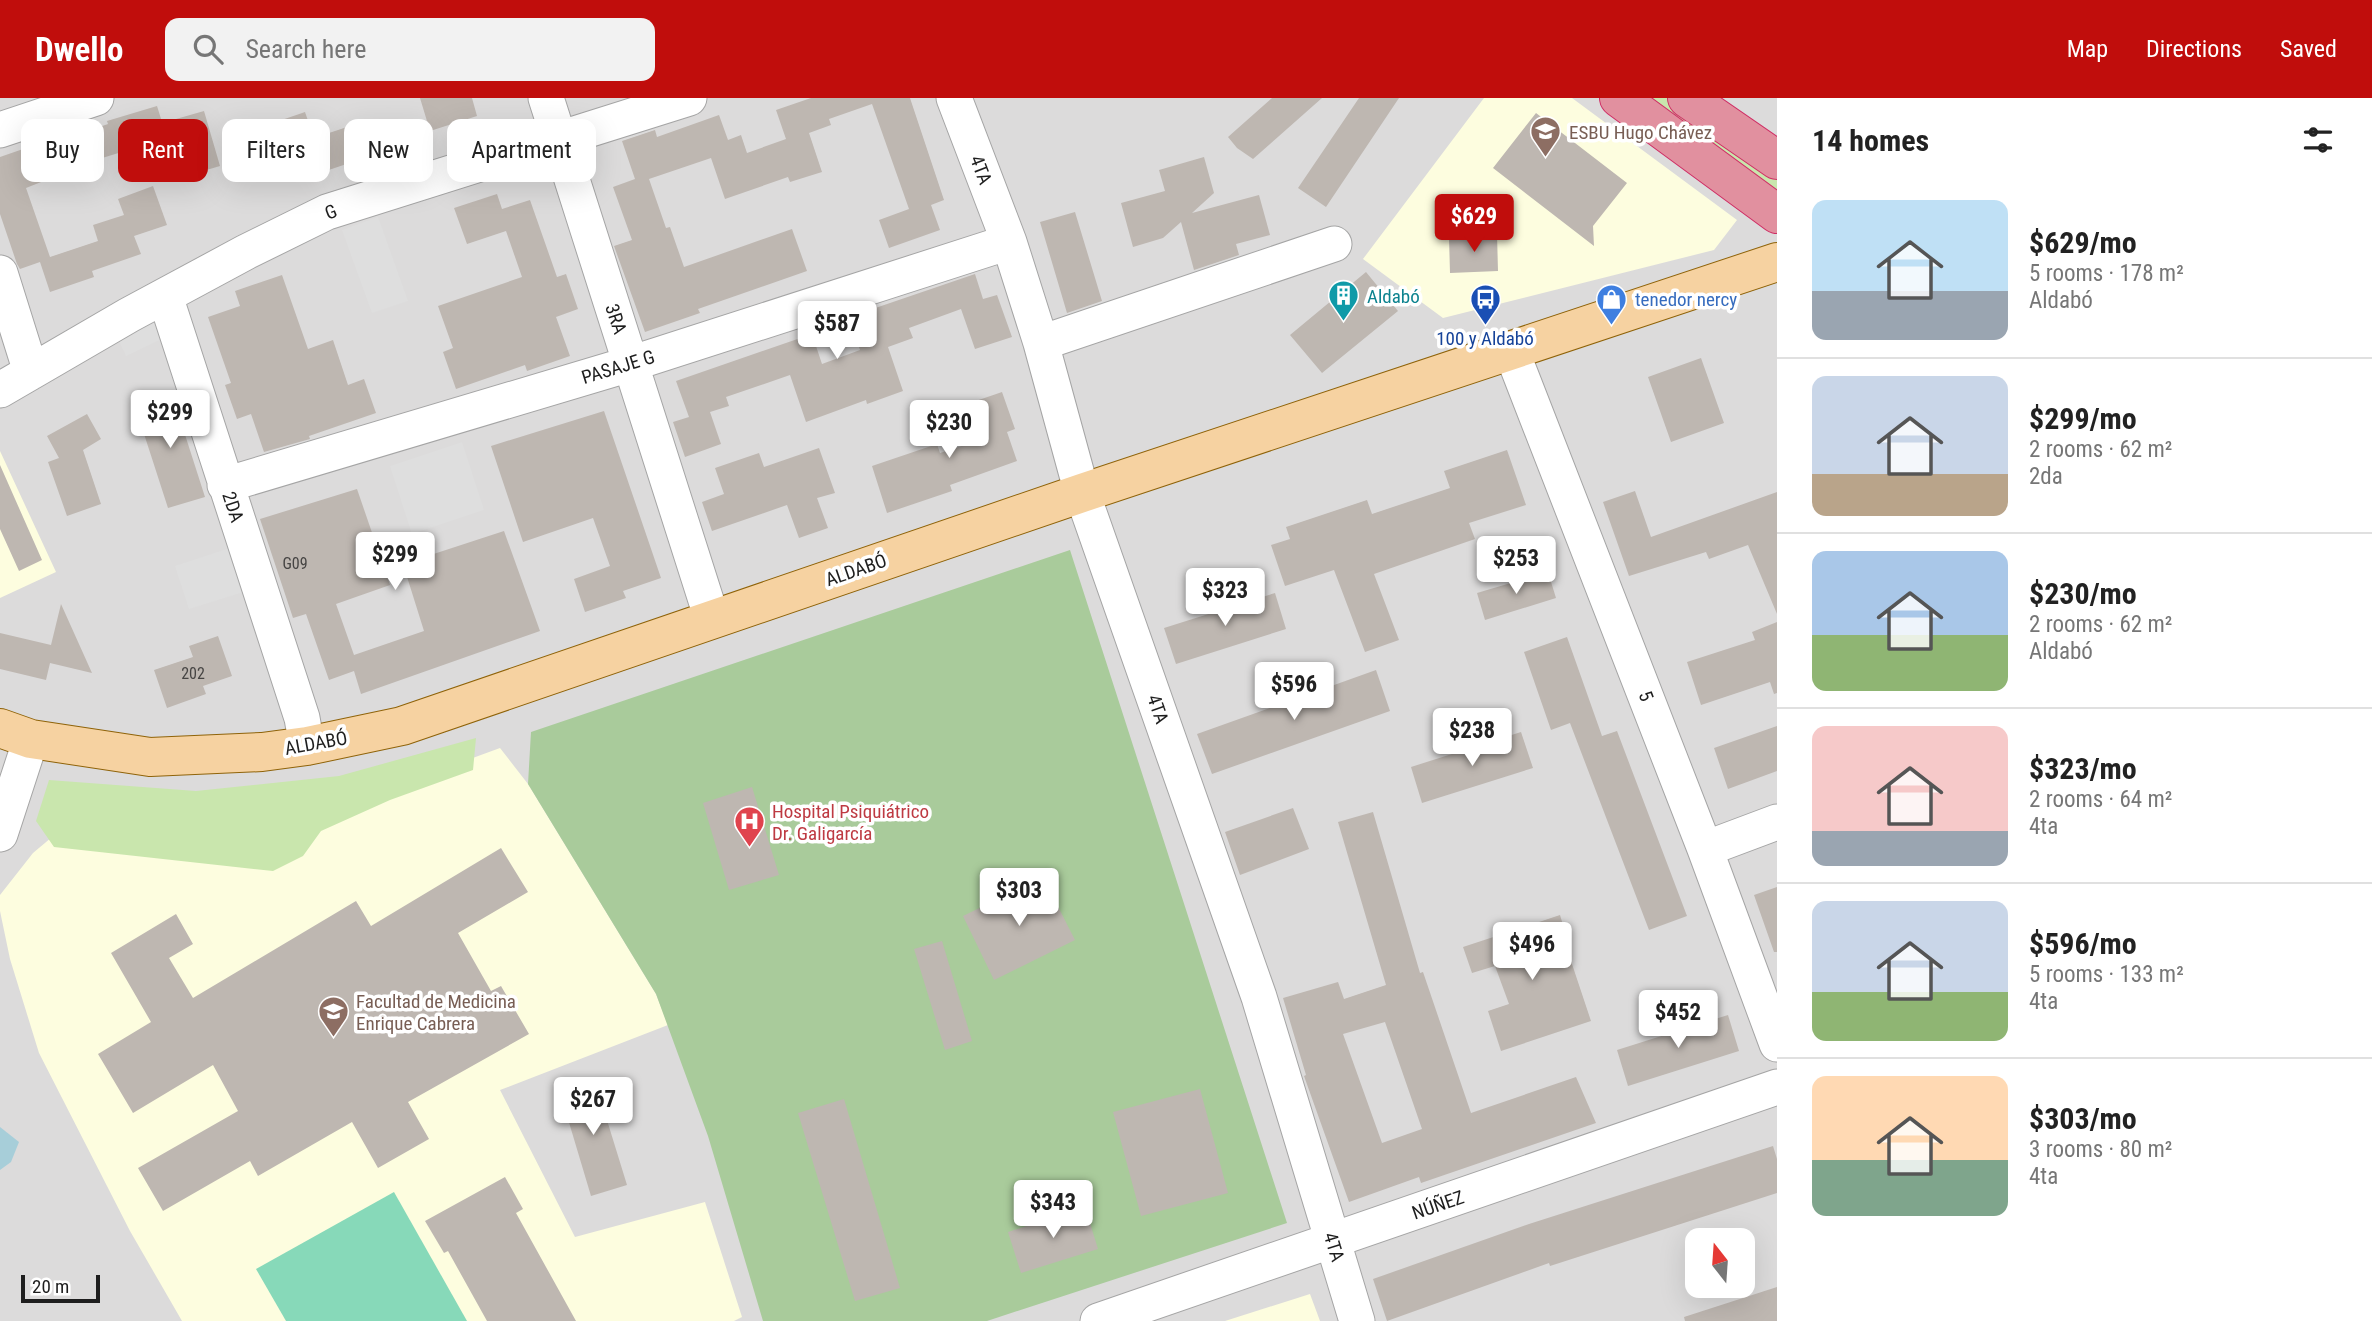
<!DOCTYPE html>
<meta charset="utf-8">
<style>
:root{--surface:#fff;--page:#f2f2f2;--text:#222;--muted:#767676;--line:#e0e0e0;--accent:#c00d0c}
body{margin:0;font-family:"Roboto Condensed",sans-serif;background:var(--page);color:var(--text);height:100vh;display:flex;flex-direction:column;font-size:26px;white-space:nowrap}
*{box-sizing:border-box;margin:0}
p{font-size:23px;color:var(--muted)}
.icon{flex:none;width:38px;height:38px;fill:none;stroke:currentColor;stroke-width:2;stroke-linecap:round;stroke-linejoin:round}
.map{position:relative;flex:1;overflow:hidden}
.details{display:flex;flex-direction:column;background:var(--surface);width:595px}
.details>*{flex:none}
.hud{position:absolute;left:21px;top:21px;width:665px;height:63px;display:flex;gap:14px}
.needle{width:46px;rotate:343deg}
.controls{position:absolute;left:1685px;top:1130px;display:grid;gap:14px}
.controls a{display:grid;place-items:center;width:70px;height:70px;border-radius:14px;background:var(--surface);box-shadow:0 7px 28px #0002;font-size:35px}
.scale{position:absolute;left:21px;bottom:18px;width:79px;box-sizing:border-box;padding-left:7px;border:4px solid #1e1e1e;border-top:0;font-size:19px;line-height:24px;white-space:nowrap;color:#1e1e1e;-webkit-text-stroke:5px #fff;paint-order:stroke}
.price{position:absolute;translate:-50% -60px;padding:0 16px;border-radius:7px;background:#fff;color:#222;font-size:23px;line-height:46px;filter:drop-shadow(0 2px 4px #0008)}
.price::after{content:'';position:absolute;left:50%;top:42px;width:21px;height:16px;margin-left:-10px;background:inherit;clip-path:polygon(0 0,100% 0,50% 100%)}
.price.selected{background:var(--accent);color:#fff}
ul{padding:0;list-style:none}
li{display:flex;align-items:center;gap:21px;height:175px;padding:0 35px}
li+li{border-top:2px solid var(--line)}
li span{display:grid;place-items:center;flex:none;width:196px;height:140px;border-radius:14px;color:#555}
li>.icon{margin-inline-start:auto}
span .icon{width:84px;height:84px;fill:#fffc;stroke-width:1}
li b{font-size:30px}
h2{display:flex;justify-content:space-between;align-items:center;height:84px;padding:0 35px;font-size:30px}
.tag{padding:0 24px;border-radius:14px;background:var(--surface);box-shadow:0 7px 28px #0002;font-size:24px;line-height:63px}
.tag.selected{background:var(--accent);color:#fff}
header{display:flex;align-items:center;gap:42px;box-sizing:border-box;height:98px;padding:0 35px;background:var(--accent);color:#fff}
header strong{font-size:33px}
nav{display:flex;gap:38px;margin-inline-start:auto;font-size:24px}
.search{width:490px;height:63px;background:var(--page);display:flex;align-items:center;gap:18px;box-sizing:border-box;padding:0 24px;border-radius:14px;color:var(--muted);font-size:26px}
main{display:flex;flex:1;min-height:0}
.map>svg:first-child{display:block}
.residential{fill:#dcdbdb;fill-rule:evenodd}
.education{fill:#fdfddf}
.grass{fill:#c9e6ad}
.forest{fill:#a9cb9b}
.pitch{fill:#87d9b9}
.parking{fill:#dedede}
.water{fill:#a7ced9}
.building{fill:#beb7b1;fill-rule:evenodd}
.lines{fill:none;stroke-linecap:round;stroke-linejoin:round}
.minor-casing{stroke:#a5a5a5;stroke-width:37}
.major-casing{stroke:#8f6309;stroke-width:40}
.highway-casing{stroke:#cf2e65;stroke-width:40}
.minor{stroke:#fff;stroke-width:35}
.major{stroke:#f6d2a1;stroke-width:38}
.highway{stroke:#e1909f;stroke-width:38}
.labels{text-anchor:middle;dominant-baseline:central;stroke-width:7;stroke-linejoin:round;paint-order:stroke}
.number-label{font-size:16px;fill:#464443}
.education-label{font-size:19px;fill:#785e54;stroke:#fff;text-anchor:start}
.street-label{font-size:19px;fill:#1e1e1e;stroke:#fff}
.culture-label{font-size:19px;fill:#0d838f;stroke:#fff;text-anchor:start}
.shop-label{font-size:19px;fill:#366cbe;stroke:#fff;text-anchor:start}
.transit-label{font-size:19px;fill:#164399;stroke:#fff}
.health-label{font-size:19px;fill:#be3a42;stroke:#fff;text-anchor:start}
</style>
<header>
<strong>Dwello</strong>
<div class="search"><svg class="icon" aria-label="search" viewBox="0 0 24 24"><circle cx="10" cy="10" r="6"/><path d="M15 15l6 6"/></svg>Search here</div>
<nav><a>Map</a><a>Directions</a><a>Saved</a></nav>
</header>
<main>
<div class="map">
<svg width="1777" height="1223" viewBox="0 0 1777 1223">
<rect width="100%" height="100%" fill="#eeebe4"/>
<!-- residential -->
<path class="residential" d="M0,0H1777V1223H0ZM1698,1143H1743V1188H1698Z"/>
<!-- education -->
<path class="education" d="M1484,0H1572L1737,122L1714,152L1443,220L1363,161Z
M0,353L56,474L0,500Z
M500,650L528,686L656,896L668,927L500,992L575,1139L705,1104L742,1219L734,1223H182L130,1133L39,955L10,861L0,813V797L33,755L64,729L238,746Z
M1310,1196L1320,1223H1225Z"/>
<!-- grass -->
<path class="grass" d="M1646,0H1672L1777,76V96Z
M476,640L473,672L390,702L321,733L303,758L273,773L54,749L36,723L49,682L196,693L339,678Z"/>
<!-- forest -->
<path class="forest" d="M1070,452L1287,1125L987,1223H763L708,1038L656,896L528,686L531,634Z"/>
<!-- pitch -->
<path class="pitch" d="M394,1094L467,1223H286L256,1171Z"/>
<!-- parking -->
<path class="parking" d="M378,119L408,203L372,215L342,132Z
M159,209L170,237L126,258L116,236Z
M462,344L484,412L412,436L390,368Z
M239,447L253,491L189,511L175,468Z"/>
<!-- water -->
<path class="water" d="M0,1029L19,1044L11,1064L0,1072Z"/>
<!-- building -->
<path class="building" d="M420,0H472L477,18L430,33Z
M811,0H910L944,102L931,107L940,132L889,150L879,122L909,111L872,6L829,21L831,27L809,35L822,74L790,84L788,79L725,101L711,60L649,81L666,130L670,129L684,169L792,131L807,173L698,211L700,215L645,234L614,148L632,142L613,89L635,81L622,43L655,32L657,39L719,17L728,42L741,37L747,55L786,41L776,12Z
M1272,0H1322L1253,61L1237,50L1228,39Z
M1359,0H1399L1326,109L1298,90Z
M157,8L167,40L99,61L26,90L50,159L98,143L93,127L124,117L118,101L153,88L167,127L134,138L141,156L92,173L94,179L50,194L40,164L20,171L17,166L0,116V59L26,50L28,54L108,26L107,23Z
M204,13L220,68L193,76L176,21Z
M305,14L314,40L350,28L361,61L323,74L319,61L288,71L273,25Z
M1536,15L1627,85L1593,128L1594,148L1493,70Z
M1204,59L1214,95L1192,115L1259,97L1270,137L1236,146L1239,157L1194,172L1181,124L1163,140L1133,149L1121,105L1165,93L1159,72Z
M497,96L502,111L530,102L557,179L566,176L578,211L556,219L570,258L527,273L525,267L456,291L443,254L453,250L438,208L522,179L506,133L467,146L454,110Z
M1075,114L1102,203L1067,215L1040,124Z
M1497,136L1498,173L1450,175L1449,139Z
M1366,174L1398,213L1322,275L1290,237Z
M975,176L983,201L997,197L1012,239L975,251L961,211L909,230L913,240L888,249L903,293L867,306L866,302L806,324L790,277L726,299L729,308L710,314L721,346L685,359L673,324L689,319L676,283L812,236L822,266L860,252L849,219Z
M282,177L308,251L333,242L348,287L364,281L376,315L309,338L310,341L264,354L251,316L237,321L225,287L231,285L208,219L240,208L235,193Z
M1701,260L1724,325L1671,344L1648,279Z
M171,293L205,399L168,410L134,305Z
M1002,294L1015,331L1007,334L1017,363L950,387L952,393L887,415L872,368L937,346L940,355L983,341L970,305Z
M604,313L661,480L623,493L626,500L585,514L574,481L610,468L593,420L523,444L491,348Z
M87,316L101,341L83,352L101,406L67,418L48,364L59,360L47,338Z
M819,350L835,395L817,400L828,430L799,440L787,407L712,433L702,404L724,396L715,370L759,355L764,369Z
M1507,352L1526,407L1469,425L1475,441L1374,476L1399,542L1365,554L1334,472L1285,488L1271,447L1290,441L1286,429L1367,402L1372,416L1450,390L1444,373Z
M0,367L42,462L19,473L0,431Z
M357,391L390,487L336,506L354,557L424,533L403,466L504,433L540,533L361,596L354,573L329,582L306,516L293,520L260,421Z
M1635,393L1651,439L1777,394V516L1748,447L1709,461L1706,454L1629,478L1603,404Z
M1548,474L1556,500L1485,522L1477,495Z
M1275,495L1286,531L1176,566L1164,530Z
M61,506L92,575L50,565L46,582L0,571V535L51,547Z
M1777,524V595L1774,596L1770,584L1701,607L1687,564L1755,542L1752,534Z
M218,538L232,578L203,588L206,596L167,610L154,572L193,559L189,548Z
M1567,539L1602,638L1617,633L1687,818L1649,832L1570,625L1551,632L1524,554Z
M1376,572L1390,613L1212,676L1197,636Z
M1777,628V673L1728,691L1714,650Z
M1521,634L1533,670L1422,705L1411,669Z
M752,689L779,777L729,792L703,705Z
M1293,710L1309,751L1240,777L1225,734Z
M1373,714L1420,875L1423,874L1471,1015L1576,979L1596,1025L1421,1085L1419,1079L1349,1104L1304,978L1306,977L1283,900L1338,884L1344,901L1386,887L1338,724ZM1385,924L1422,1031L1382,1045L1343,936Z
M501,750L528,794L458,835L491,893L501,888L529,936L408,1004L429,1041L378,1070L352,1024L258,1078L250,1063L163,1113L138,1070L238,1013L213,967L133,1015L98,956L151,924L111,855L176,816L193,846L169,860L193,900L356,803L371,828Z
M1043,779L1075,842L994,882L963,818Z
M1777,789V854H1774L1754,797Z
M1560,817L1570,850L1567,851L1591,923L1501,953L1488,913L1509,906L1495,868L1472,875L1463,849Z
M942,843L972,943L945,952L914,851Z
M1728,917L1739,953L1628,988L1617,952Z
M594,980L627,1087L591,1098L559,991Z
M1200,991L1228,1095L1141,1118L1113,1014Z
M844,1001L900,1190L855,1203L798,1015Z
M1773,1048L1777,1061V1095L1550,1168L1549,1165L1387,1223L1373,1181L1529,1126Z
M505,1079L523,1111L516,1115L576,1223H487L448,1153L444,1155L425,1123Z
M1085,1109L1098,1151L1021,1175L1008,1134Z
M1777,1189V1223H1685L1684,1219Z"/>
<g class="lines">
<defs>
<path id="minor" d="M546,0L712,521
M954,0L1009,144L1041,245L1082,395L1259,899L1357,1223
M0,32L96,0
M0,175L31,274
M165,198L302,620L307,648
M1041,245L1334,146
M1511,252L1705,751L1777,946
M0,292L129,217L246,154L327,114L689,0
M225,387L630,266L1009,144
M0,736L31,641
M1705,751L1777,724
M1098,1223L1777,989"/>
<path id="major" d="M0,630L31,641L150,659L262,654L307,648L402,628L1082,395L1777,164"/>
<path id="highway" d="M1619,0L1777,116
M1687,0L1777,62"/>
</defs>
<!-- minor casing -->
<use href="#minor" class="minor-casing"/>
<!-- major casing -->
<use href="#major" class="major-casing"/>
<!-- highway casing -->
<use href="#highway" class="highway-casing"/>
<!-- minor -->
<use href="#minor" class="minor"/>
<!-- major -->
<use href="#major" class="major"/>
<!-- highway -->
<use href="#highway" class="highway"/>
</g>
<!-- icons -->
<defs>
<symbol id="school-pin" viewBox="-11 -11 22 30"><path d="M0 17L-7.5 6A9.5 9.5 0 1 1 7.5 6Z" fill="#8d6e63" stroke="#fff"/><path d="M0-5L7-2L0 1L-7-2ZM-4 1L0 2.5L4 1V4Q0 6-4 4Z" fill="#fff"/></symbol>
<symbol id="building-pin" viewBox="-11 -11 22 30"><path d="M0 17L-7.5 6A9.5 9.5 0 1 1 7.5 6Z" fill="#0f9aa8" stroke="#fff"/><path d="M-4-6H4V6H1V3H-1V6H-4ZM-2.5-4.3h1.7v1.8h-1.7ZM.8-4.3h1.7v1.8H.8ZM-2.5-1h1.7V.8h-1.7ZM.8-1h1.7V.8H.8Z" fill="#fff"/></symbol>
<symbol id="bus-pin" viewBox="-11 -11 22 30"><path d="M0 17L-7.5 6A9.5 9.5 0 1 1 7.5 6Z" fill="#1a4fb4" stroke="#fff"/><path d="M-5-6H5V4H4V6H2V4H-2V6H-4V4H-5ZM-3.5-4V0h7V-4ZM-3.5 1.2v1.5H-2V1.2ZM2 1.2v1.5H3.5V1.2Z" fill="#fff"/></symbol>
<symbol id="shop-pin" viewBox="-11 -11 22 30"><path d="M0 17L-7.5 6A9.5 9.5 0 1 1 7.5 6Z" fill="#3f7fe0" stroke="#fff"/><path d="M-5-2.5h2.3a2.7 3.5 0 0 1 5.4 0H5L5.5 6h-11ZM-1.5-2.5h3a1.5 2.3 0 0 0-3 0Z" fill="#fff"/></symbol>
<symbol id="hospital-pin" viewBox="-11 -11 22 30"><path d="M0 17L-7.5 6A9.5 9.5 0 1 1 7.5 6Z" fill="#e0444e" stroke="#fff"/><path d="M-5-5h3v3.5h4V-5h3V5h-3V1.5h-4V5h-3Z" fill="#fff"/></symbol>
<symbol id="university-pin" viewBox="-11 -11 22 30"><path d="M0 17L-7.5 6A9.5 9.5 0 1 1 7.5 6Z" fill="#8d6e63" stroke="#fff"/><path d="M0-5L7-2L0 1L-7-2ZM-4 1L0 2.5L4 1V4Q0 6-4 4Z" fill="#fff"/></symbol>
</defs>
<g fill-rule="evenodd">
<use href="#school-pin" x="1528" y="16" width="35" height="47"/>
<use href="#building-pin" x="1326" y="180" width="35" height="47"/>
<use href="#bus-pin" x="1468" y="184" width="35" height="47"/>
<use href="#shop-pin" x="1594" y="184" width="35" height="47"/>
<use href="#hospital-pin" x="732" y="706" width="35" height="47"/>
<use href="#university-pin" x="316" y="896" width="35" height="47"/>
</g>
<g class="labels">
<!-- number labels -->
<g class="number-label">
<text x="295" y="465">G09</text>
<text x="193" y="575">202</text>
</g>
<!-- education labels -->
<g class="education-label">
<text x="1569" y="34">ESBU Hugo Chávez</text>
<text x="356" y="903">Facultad de Medicina<tspan x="356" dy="22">Enrique Cabrera</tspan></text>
</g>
<!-- street labels -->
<g class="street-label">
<text transform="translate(981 72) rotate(69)">4TA</text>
<text transform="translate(331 114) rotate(-21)">G</text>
<text transform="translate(616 221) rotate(72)">3RA</text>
<text transform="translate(618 269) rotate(-17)">PASAJE G</text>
<text transform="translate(233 409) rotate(72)">2DA</text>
<text transform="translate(856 472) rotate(-19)">ALDABÓ</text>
<text transform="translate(1646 598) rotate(69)">5</text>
<text transform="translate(1158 611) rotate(71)">4TA</text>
<text transform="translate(316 645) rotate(-10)">ALDABÓ</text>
<text transform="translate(1438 1107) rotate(-19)">NÚÑEZ</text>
<text transform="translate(1334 1149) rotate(73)">4TA</text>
</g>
<!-- culture labels -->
<g class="culture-label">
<text x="1367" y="198">Aldabó</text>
</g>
<!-- shop labels -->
<g class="shop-label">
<text x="1635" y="201">tenedor nercy</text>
</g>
<!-- transit labels -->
<g class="transit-label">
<text x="1485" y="240">100 y Aldabó</text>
</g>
<!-- health labels -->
<g class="health-label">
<text x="772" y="713">Hospital Psiquiátrico<tspan x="772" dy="22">Dr. Galigarcía</tspan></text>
</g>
</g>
</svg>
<div class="controls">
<a><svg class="needle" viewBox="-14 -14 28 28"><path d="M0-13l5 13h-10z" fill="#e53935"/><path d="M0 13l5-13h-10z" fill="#767676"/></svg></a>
</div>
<div class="scale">20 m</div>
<b class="price selected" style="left:1474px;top:156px">$629</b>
<b class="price" style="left:837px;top:263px">$587</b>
<b class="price" style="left:170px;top:352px">$299</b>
<b class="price" style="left:949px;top:362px">$230</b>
<b class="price" style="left:395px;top:494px">$299</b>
<b class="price" style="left:1516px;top:498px">$253</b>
<b class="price" style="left:1225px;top:530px">$323</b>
<b class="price" style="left:1294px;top:624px">$596</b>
<b class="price" style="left:1472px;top:670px">$238</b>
<b class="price" style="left:1019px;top:830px">$303</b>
<b class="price" style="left:1532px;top:884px">$496</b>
<b class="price" style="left:1678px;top:952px">$452</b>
<b class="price" style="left:593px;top:1039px">$267</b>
<b class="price" style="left:1053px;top:1142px">$343</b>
<div class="hud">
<a class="tag">Buy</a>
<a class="tag selected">Rent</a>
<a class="tag">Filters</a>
<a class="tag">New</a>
<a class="tag">Apartment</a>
</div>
</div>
<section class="details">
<h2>14 homes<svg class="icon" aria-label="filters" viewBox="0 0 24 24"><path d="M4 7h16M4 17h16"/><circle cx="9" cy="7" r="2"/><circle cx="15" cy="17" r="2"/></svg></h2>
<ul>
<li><span style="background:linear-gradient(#bfe0f5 65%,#9aa5b1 0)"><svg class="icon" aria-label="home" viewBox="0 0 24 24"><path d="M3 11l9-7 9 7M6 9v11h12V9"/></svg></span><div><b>$629/mo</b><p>5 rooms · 178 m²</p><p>Aldabó</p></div></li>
<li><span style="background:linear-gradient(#c9d6e8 70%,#b9a48a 0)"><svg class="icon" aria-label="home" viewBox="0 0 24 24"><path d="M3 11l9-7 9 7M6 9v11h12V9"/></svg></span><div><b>$299/mo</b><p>2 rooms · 62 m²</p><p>2da</p></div></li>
<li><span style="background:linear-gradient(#a9c7e8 60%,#8fb573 0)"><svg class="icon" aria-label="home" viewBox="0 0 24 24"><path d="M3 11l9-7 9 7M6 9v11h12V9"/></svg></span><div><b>$230/mo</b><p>2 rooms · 62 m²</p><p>Aldabó</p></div></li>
<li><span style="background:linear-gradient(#f6c9c9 75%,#9aa5b1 0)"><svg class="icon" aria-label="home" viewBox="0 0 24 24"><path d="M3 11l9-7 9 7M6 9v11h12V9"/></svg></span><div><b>$323/mo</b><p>2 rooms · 64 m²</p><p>4ta</p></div></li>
<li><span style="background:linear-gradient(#c9d6e8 65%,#8fb573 0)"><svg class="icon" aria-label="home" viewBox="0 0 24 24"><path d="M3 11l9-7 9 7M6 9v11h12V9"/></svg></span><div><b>$596/mo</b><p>5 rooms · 133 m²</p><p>4ta</p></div></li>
<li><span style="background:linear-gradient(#ffd9b3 60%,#7fa58c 0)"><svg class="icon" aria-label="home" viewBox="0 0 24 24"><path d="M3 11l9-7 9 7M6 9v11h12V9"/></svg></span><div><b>$303/mo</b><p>3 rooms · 80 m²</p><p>4ta</p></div></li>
</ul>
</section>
</main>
